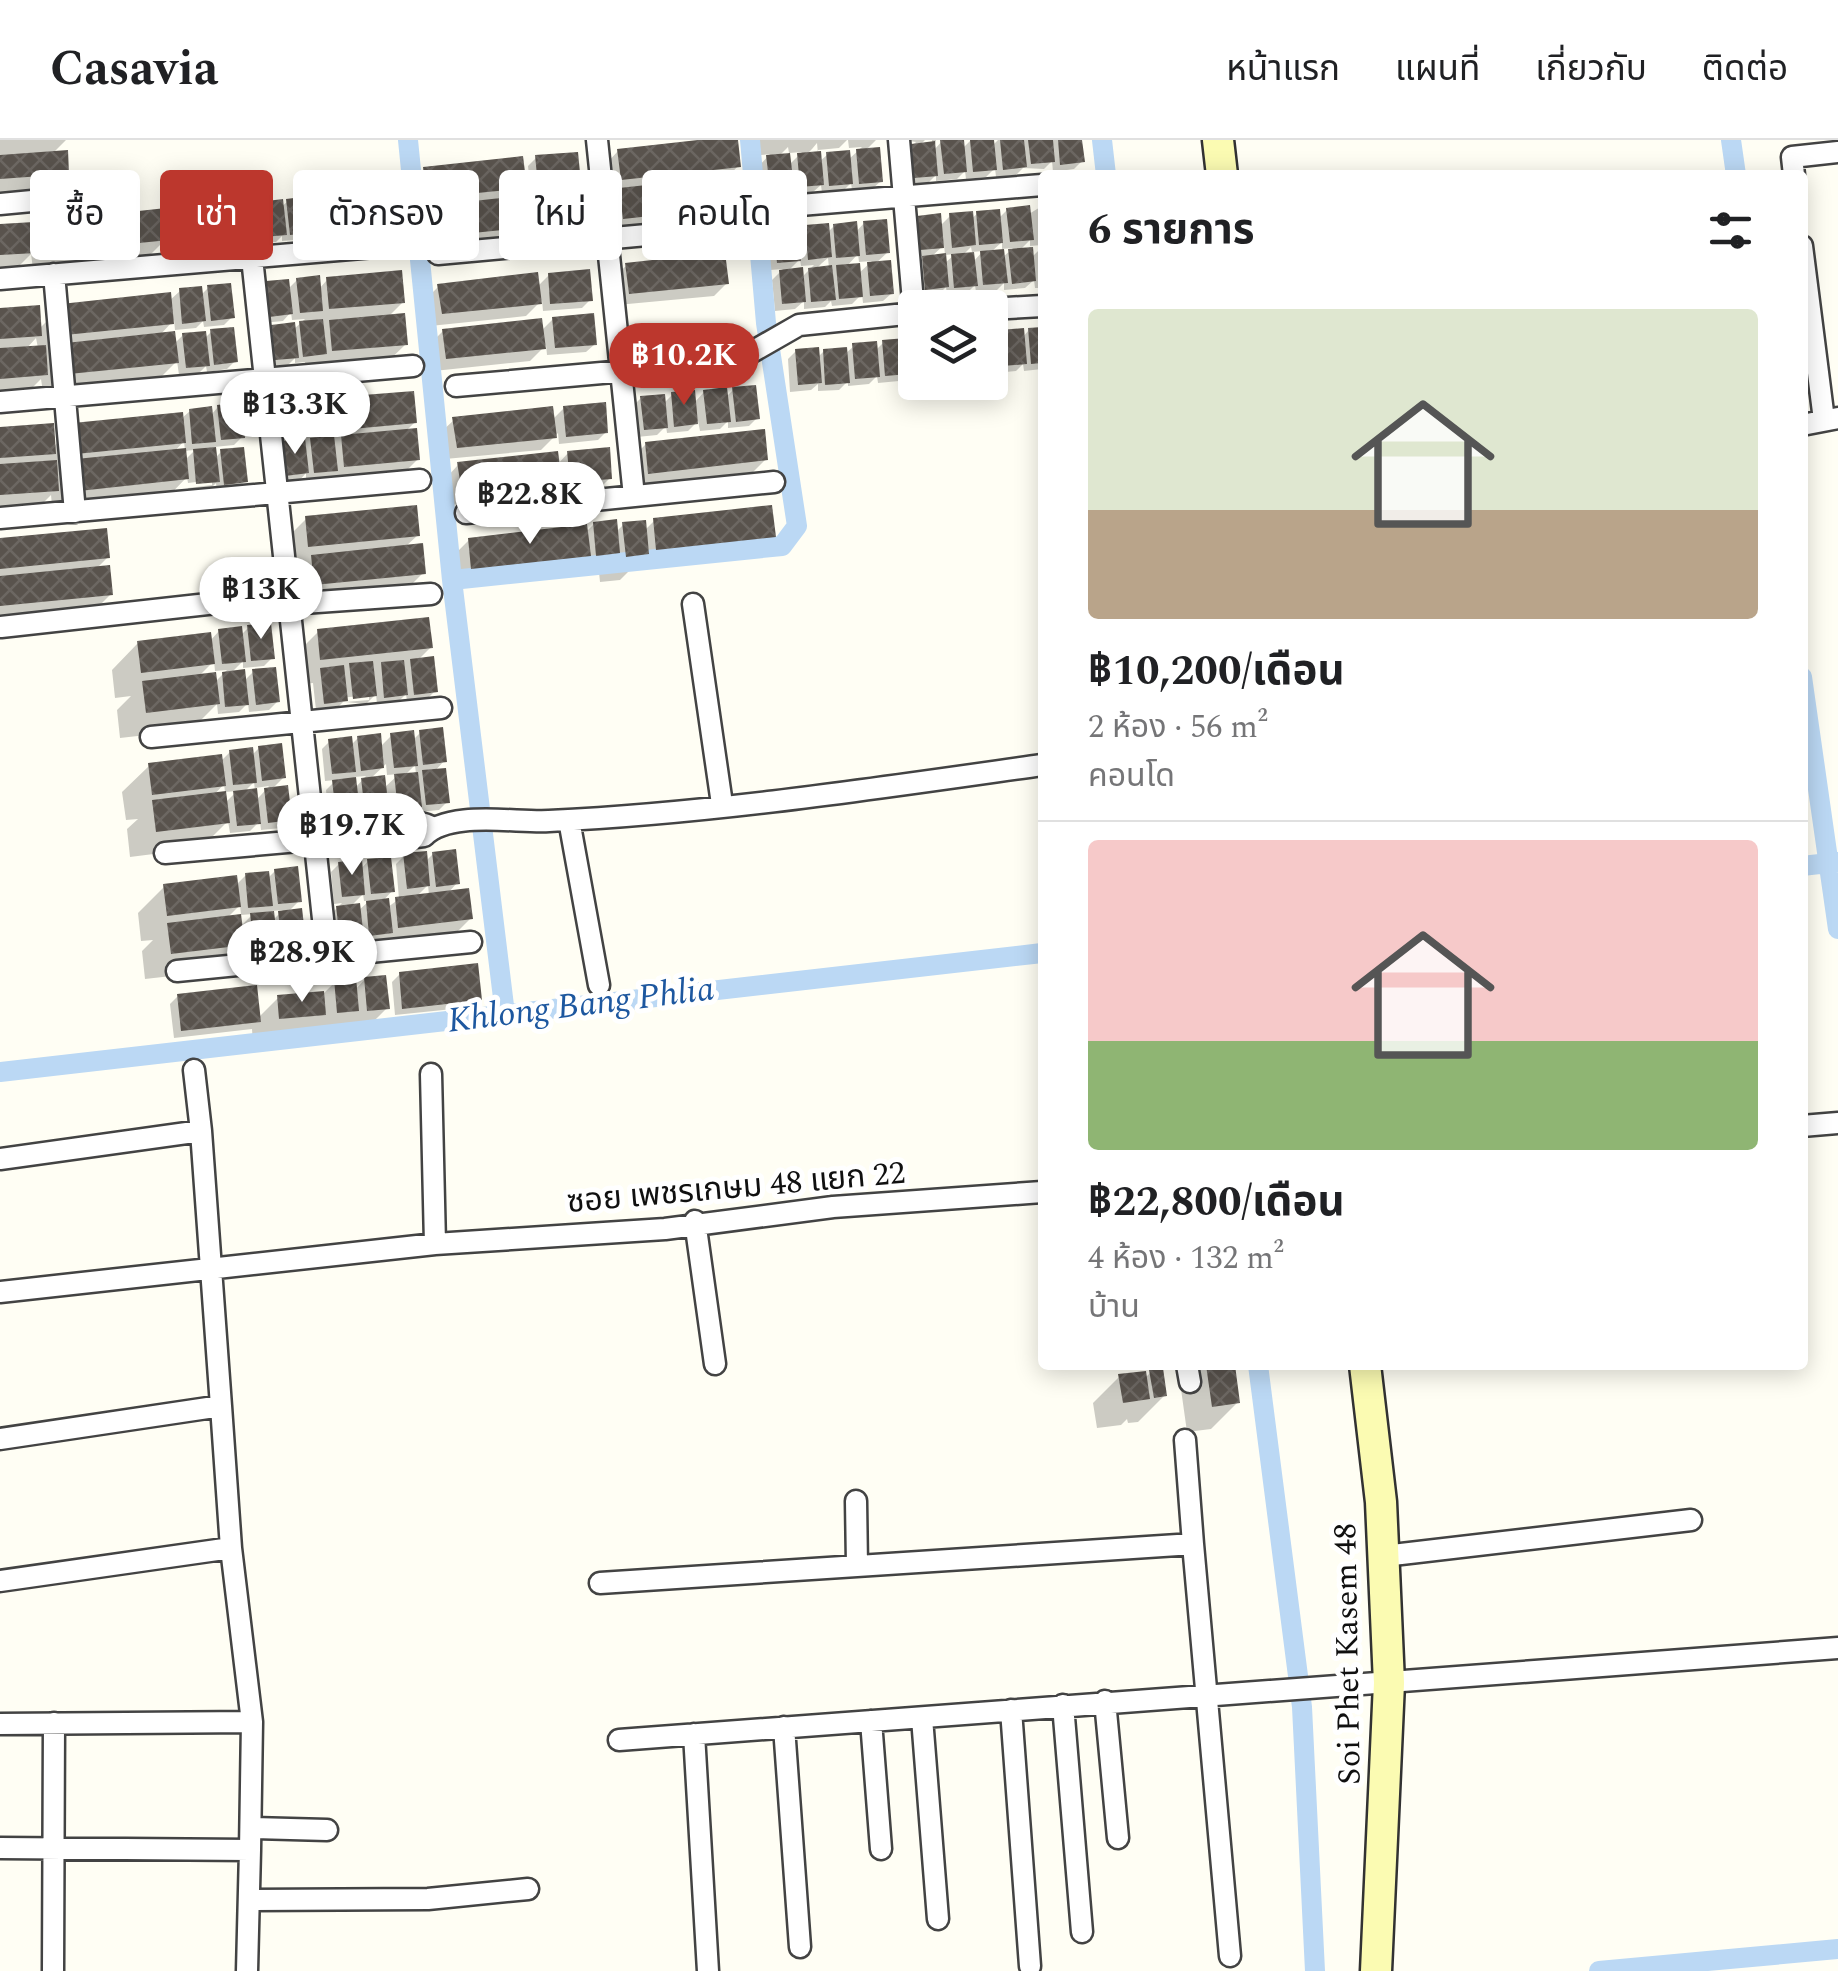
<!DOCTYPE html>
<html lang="th">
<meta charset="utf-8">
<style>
:root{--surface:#fff;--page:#f6f6f6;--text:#202124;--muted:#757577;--line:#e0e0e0;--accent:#bc372d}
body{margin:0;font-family:Spectral,"Noto Sans Thai",serif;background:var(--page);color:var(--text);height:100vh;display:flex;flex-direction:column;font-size:38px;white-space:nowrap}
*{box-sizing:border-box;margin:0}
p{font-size:32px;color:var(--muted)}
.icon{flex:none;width:55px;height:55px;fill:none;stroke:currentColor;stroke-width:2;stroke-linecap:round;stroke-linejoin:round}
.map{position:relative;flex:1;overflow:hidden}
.side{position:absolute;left:1038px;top:30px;width:770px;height:1200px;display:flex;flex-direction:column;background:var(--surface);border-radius:10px;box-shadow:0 5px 25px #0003}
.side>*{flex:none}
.banner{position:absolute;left:30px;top:30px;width:858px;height:90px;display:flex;gap:20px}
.buttons{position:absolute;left:898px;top:150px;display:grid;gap:20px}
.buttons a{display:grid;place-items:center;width:110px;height:110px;border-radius:10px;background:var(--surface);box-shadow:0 5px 25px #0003;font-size:50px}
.price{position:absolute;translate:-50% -85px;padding:0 22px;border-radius:35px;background:#fff;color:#222;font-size:32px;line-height:65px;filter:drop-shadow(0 2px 5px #0008)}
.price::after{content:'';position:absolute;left:50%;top:60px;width:30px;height:22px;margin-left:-15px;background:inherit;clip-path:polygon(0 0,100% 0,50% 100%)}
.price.on{background:var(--accent);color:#fff}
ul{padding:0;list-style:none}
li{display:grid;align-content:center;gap:20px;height:530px;padding:0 50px}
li+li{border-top:2px solid var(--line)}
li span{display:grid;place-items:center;height:310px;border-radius:10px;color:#555}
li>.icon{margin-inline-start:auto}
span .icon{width:180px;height:180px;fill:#fffc;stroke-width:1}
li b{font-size:42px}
h2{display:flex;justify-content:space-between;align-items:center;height:120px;padding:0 50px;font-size:42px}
.tag{padding:0 35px;border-radius:10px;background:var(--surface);box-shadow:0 5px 25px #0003;font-size:35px;line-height:90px}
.tag.on{background:var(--accent);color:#fff}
header{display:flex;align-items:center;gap:60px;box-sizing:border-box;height:140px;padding:0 50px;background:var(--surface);border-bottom:2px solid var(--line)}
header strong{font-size:48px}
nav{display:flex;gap:55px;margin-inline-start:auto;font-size:35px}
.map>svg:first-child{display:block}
.shadow{fill:#0003;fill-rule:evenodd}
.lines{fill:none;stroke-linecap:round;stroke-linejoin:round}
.canal{stroke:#bbd8f4;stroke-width:20}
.building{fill:url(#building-cross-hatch)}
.street-casing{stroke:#434343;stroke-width:25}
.secondary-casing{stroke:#323232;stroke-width:35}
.street{stroke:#fff;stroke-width:20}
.secondary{stroke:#fbfbb2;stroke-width:30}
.labels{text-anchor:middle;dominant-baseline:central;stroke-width:10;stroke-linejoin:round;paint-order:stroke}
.street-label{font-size:32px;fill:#101010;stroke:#fff}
.water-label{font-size:35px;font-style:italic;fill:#1d579f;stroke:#fff}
</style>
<header>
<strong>Casavia</strong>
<nav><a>หน้าแรก</a><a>แผนที่</a><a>เกี่ยวกับ</a><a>ติดต่อ</a></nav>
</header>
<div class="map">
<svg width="1838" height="1831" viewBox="0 0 1838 1831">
<defs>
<pattern id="building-cross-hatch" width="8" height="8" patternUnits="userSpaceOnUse" patternTransform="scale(2.5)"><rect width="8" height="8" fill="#59534d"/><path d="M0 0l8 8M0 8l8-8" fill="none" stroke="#6c6762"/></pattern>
</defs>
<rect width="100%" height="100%" fill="#fffef4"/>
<!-- shadow -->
<path class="shadow" d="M0,0H66L52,14L67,33L41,59L0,62Z
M735,0L738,26L726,39L740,65L728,78L611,91L608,63L621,50L609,52L606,24L618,11Z
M759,0H847L839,8L818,10L819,22L827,15L848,20L862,7L849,8L848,0H876L865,11L881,41L872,49L852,50L851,43L843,51L822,53L821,45L813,52L793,54L792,45L783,54L762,56L759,26L770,14L761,15ZM817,3L818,14L806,15L812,9ZM788,7L789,13L802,12L789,25L779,16Z
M903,0H925L920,5L932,4V0H936L934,10L943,0L963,8L971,0H991L992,6L998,0H1080L1082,21L1074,29L1053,32L1052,21L1044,29L1023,28L1016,35L996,37L995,28L986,37L966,39L965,31L957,39L936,41V35L928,43L907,45L904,14L916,2Z
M536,18L578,42L566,54L582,80L573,88L535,92L534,82L517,98L421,108L417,81L430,68L415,69L411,42L424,29L524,47L512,59L528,68L544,52L531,53L528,26Z
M320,58L396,80L369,106L296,113L295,100L282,101V96L276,102L256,104L252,72L260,64L281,67L287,62L309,70Z
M1042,66V105L1030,106V100L1019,111L1031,118L1042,107V148H1035L1034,140L1025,148L1004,150V143L997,150L976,152L975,145L967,153L947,155L946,147L938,155L918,157L915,126L925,116L913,117L910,86L918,78L940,86L950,76L971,79L977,74L998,79L1007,70L1029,74ZM1002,102V109L1013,108L1002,118L991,112ZM944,105L945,115L955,114L944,124L931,117ZM971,107L972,112L983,111L973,122L963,115Z
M204,70L228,99L220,108L200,110L199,102L191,110L171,112L169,96L140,125L34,136L31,114L7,138L0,139V87L33,106L57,82L165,83L175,72L197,77Z
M864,83L888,112L875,124L892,153L883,161L863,163L862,154L852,164L832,166L831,161L825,167L804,169V161L795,169L775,171L772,140L783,129L770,130L767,100L775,92L796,97L806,88L827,93L834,86L856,92ZM858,114L859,122L872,121L858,134L846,127ZM828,118L829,128L816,129L822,123ZM800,119L801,126L814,125L801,138L787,132Z
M626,126L727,143L714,156L617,165L613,138Z
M549,135L590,160L582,168L543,171L542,160L526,176L430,186L426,159L439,146L537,147Z
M297,140L319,149L327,140L403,162L388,177L406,204L379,230L306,237L305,222L295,223V218L288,225L267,227L264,196L272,187L293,190L305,179L292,180L291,172L283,181L262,183L259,152L267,144L288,149Z
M208,148L232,177L224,185L204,187L203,181L196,188L175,190L174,180L159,196L174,204L183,195L204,199L211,192L235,221L227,229L207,232L206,226L199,233L179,235L177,221L150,248L44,259L41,239L19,261L0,262V171L39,189L62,166L169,161L180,151L201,155ZM36,198L38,208L26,209Z
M553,179L595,204L586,212L547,215L546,205L530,221L434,231L430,204L443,191H541Z
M1042,189V229L1024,231L1023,224L1016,231L995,233L994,226L990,230V194L992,201L1000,192L1022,198L1029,190Z
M915,200V240H908L907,233L899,241L878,243L877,236L869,244L848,246V241L839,250L818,251V244L811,250L790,252L788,219L796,211L817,218L824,211L845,214L854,206L875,211L883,203L905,209Z
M733,250L757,278L749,286L728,288V281L720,289L700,291L698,281L688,291L667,293L666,286L657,295L637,297L633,266L641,258L663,264L672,255L694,263L704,252L726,257Z
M307,259L329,270L339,260L415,282L405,292L418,319L391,346L318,352L317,339L306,340V333L299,341L278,343L275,311L285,301L274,302Z
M218,267L242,297L234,305L214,307L215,318L221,312L245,341L237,349L217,352L216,343L210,349L189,351L188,348L212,345V340L188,343L187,337L160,365L53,376L51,355L30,376L0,378V290L53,307L75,286L181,279L190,271L211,275ZM184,301L185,311L174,312ZM195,310L184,321L183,311Z
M564,268L606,292L598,300L559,304L558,293L541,310L445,319L441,292L454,280H552Z
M646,304L766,319L753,332L636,345L633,317Z
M568,313L610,338L602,346L563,349L562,339L546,355L450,365L446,338L458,325H557Z
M306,379L418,395L405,407L423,433L397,459L289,471L286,443L298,431L283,432L280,405Z
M654,381L773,396L760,409L644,421L643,417L620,440L600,442L598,422L589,423L588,415L575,428L459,440L456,413L469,400L586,392L594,384L616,392L623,385L645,390Z
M0,401L108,417L96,429L111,454L84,481L0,489Z
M248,488L272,518L264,526L243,528V521L231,533L244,541L253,532L277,562L269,570L249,572L248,563L239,572L218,574L217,564L191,590L120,598L117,570L131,556L115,558L112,530L138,503L210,501L219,491L241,495ZM214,521L215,531L227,530L215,542L198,537Z
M319,491L430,508L417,521L435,551L427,559L407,561L406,554L398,562L377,564L376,554L366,564L345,562L369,560V555L340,558L343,562L337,568L316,570L313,543L295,545L292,518Z
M421,592L444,621L435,631L447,662L439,670L419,672L418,667L411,674L391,677L390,666L378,678L358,680L357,672L349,680L329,682L326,650L336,640L325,641L322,609L330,601L351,605L358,598L380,607L392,595L413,600ZM386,624L387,635L399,634L384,648L370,639ZM415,625L416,634L404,636ZM366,636L355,648L354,637Z
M259,608L283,638L271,650L289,680L281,688L261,690L260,681L250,691L230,693L228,681L201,708L130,717L127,689L138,679L126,680L122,652L149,626L220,622L230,612L251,616ZM254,642L255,651L244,652ZM224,644L225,652L237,651L225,663L213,656ZM269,646L261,655L256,660L255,648Z
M433,714L457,743L448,753L470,779L444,805L362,803L361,798L353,806L333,808L329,776L342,763L334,764L331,732L339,724L360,730L368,721L392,751L382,762L388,767L399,759L396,724L404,716L425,722ZM428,745L429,755L417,756ZM363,754L364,761H369L358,771L350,767Z
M275,731L299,761L288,772L304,802L295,811L275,813L274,806L267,813L247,816L245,801L216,831L145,839L142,811L153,800L141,801L138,773L164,747L236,745L246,735L267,739ZM240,765L241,775L253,774L240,787L227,778ZM283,770L273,780L272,771Z
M400,834L480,859L472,867L395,875L392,842Z
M365,839L387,868L361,894L342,896L341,886L330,897L312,898L310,887L297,900L253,904L252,889L174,898L170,864L178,856L258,878L278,858L323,854L335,842L355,850Z
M1189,1225H1232L1238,1262L1211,1289L1187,1292L1179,1235Z
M1151,1232L1165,1255L1138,1282L1128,1283L1127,1279L1121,1285L1097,1288L1093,1263L1119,1237L1145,1238Z"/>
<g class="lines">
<!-- canal -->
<path class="canal" d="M408,0L452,440L505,874
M1102,0L1106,35
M1731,0L1736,35
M452,440L782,406L797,386L766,183L750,0
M1802,537L1838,789
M1802,726L1838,722
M0,932L1042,813
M1258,1225L1302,1567L1315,1831
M1599,1831L1838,1809"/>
</g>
<!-- building -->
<path class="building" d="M698,0H738L741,27L621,40L617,9Z
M940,0H964L967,32L944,34Z
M970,0H994L997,30L973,32Z
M1000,0H1024L1027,27L1003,30Z
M1028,0H1053L1055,22L1031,24Z
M1058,0H1082L1085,22L1060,25Z
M935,1L938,36L914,38L911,4Z
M880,7L883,42L859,44L856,9Z
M68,10L69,34L0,39V15Z
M850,10L853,44L829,46L826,12Z
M821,11L824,45L800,47L797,13Z
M578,12L581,43L538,46L535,15Z
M790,13L794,47L770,49L766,15Z
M523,16L527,48L427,58L423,27Z
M739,35L743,66L623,79L619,48Z
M395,49L398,81L322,88L319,56Z
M582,50L584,81L542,85L539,53Z
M529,55L533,87L433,97L428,66Z
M310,56L314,92L290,95L286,59Z
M283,59L287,95L263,97L259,62Z
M227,65L231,100L207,103L203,67Z
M1030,65L1034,100L1010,102L1006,68Z
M198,67L202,103L178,105L174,70Z
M166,68L169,100L59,111L56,80Z
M1000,69L1003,103L979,105L976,71Z
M973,71L976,105L952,108L949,73Z
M941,73L944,108L920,110L917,76Z
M887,79L890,113L866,115L863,81Z
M857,81L860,116L836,118L833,84Z
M34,82L36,113L0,115V84Z
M829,83L832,117L808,120L805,85Z
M798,87L801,121L777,123L774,89Z
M1033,107L1036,141L1012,144L1008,109Z
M1004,109L1008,143L983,145L980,111Z
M725,112L729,144L629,154L625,123Z
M974,112L978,146L954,148L951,114Z
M946,113L949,147L925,150L922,116Z
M891,120L894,154L870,156L867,122Z
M860,123L863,157L839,159L836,125Z
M832,125L836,160L811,162L808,128Z
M803,127L806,162L782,164L779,130Z
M590,129L593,161L550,164L548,133Z
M402,130L405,163L329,169L326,137Z
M538,132L542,164L442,174L437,144Z
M320,135L323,171L300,173L296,138Z
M289,139L293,174L269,177L266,141Z
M231,143L235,178L211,181L207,145Z
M202,146L206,181L182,184L179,148Z
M171,152L174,184L65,195L61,164Z
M40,165L42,196L0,199V168Z
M405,173L408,205L332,211L329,180Z
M594,173L597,205L555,208L552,177Z
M542,178L546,209L446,219L442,189Z
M323,179L327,214L303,217L299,181Z
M295,182L299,218L275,220L271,185Z
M234,187L238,222L214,225L210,189Z
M1042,187V223L1031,224L1028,188Z
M1024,188L1027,224L1002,226L999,190Z
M175,191L179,223L69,234L66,203Z
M206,191L210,226L186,228L182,193Z
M906,198L909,234L885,236L882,200Z
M877,201L880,237L855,239L852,203Z
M46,205L48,235L0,239V208Z
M819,207L822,243L798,245L795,209Z
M847,207L850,243L825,245L823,209Z
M756,245L760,279L736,282L732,247Z
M727,247L731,282L707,284L703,250Z
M695,250L698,284L674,287L671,252Z
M414,251L417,283L341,290L338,257Z
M330,254L334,289L310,292L306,257Z
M665,254L668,288L644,290L640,256Z
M301,258L305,293L281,296L277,260Z
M241,262L245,298L221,300L217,265Z
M606,262L608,293L566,297L563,266Z
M212,266L216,302L192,304L189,269Z
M553,266L557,298L457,308L452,277Z
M183,272L186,303L76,314L73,283Z
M54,283L56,314L0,318V287Z
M417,288L420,320L344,327L341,295Z
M765,289L768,320L648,334L645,302Z
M334,295L338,331L314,333L310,298Z
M305,298L309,333L285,336L282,301Z
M216,307L220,342L196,344L193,309Z
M244,307L248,342L224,345L220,309Z
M610,307L612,339L570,342L567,311Z
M186,308L189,339L79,351L76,319Z
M558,311L562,343L462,353L457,322Z
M57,320L59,351L0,355V324Z
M417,365L420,396L308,407L305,376Z
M772,365L776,397L656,410L653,378Z
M617,379L620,413L596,416L593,382Z
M646,380L649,414L626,417L622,382Z
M587,384L591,416L471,429L468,398Z
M107,388L110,418L0,429V398Z
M423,403L426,434L314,445L311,415Z
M110,425L113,455L0,466V436Z
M429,477L433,508L320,520L317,489Z
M271,483L275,519L251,521L247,485Z
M242,486L246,522L222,524L218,489Z
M211,492L215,524L141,533L137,501Z
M434,516L438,552L414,555L410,519Z
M404,520L408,555L384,558L381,522Z
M373,521L377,556L353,559L349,523Z
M344,525L348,561L324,564L320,528Z
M276,527L280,562L256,565L252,529Z
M245,529L249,565L225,567L222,532Z
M216,532L220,564L146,573L142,541Z
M443,587L447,622L423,625L419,590Z
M414,590L418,626L394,628L390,593Z
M381,593L384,628L361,631L357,596Z
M352,596L356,632L332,634L328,599Z
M282,603L286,638L262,641L258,606Z
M253,607L257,643L233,645L229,610Z
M222,614L226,646L152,655L148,623Z
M446,628L450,663L426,665L422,630Z
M418,632L422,667L398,670L394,634Z
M385,635L389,671L365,673L361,638Z
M356,637L360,672L336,675L332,640Z
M288,645L292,680L268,683L264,648Z
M257,648L261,684L237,686L233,651Z
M226,651L230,683L156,692L152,660Z
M456,709L460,744L436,747L432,712Z
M427,711L430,746L407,749L403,713Z
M391,717L395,752L371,754L367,719Z
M362,719L365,755L342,757L338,722Z
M298,726L302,762L278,764L274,729Z
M269,731L273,766L248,768L245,733Z
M237,735L241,767L167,776L163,744Z
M469,748L473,779L398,788L395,757Z
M389,758L393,793L369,796L366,761Z
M360,763L364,799L340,801L336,766Z
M302,768L306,803L282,806L278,771Z
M274,771L278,806L254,809L250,773Z
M241,774L245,805L171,814L167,783Z
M478,823L482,860L402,869L399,832Z
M386,835L390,869L367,871L364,837Z
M356,837L359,871L337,873L334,839Z
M257,845L261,882L181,891L177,854Z
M324,851L326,875L279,879L277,855Z
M1206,1225H1235L1240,1263L1212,1267Z
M1163,1228L1167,1256L1154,1258L1149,1230Z
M1146,1231L1150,1259L1123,1263L1118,1234Z"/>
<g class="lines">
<defs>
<path id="street" d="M597,0L634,356
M899,0L914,173
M1794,35L1792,17L1838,12
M0,64L53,59
M776,67L1042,45
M1802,106L1824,280
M438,114L746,86
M252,118L327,816
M54,134L75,372
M0,139L398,105
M990,169L1042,166
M456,246L736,221L799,185L915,173
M0,262L413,226
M1802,285L1838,278
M466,373L774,342
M0,378L420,340
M289,464L431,454
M693,464L722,664
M1,487L288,455
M151,597L441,568
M569,680L599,845
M355,696C375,684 411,676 432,687
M165,713L355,696L372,702L424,696C449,670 515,683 549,681C714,673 879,648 1042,625
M177,831L471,802
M194,930L201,991
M431,934L435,1104
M1802,986L1838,983
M0,1019L201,991L221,1266L0,1299
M695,1081L715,1224
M0,1152L435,1104L665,1089L833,1067L1042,1052
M1187,1225L1190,1242
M1185,1300L1193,1404
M856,1361L857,1425
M1384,1416L1691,1380
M0,1441L231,1408L221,1266
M600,1443L1193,1404L1230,1816
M1105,1561L1118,1698
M1063,1565L1082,1792
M1011,1570L1030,1826
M922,1578L938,1779
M871,1581L881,1709
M0,1584L252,1582L231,1408
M784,1587L800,1807
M694,1594L708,1831
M619,1600C1026,1566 1432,1540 1838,1508
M251,1688L327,1690
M0,1708L250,1710L252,1582
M250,1760L428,1759L528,1749
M53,1831L54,1583
M247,1831L250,1710"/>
<path id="secondary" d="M1218,0L1222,35
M1365,1225L1381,1362L1389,1543L1376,1831"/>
</defs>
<!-- street casing -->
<use href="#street" class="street-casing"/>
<!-- secondary casing -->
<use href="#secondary" class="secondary-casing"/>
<!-- street -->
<use href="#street" class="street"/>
<!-- secondary -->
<use href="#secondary" class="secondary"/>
</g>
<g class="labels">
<!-- street labels -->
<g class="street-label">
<text transform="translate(736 1048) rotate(-5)">ซอย เพชรเกษม 48 แยก 22</text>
<text transform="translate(1348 1514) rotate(-91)">Soi Phet Kasem 48</text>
</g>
<!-- water labels -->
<g class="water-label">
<text transform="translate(581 865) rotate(-7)">Khlong Bang Phlia</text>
</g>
</g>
</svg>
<div class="buttons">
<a><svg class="icon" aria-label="layers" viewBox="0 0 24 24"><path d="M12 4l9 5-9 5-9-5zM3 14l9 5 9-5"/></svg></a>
</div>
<b class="price on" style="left:684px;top:268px">฿10.2K</b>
<b class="price" style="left:295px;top:317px">฿13.3K</b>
<b class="price" style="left:530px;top:407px">฿22.8K</b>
<b class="price" style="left:261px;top:502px">฿13K</b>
<b class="price" style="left:352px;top:738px">฿19.7K</b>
<b class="price" style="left:302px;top:865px">฿28.9K</b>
<div class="banner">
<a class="tag">ซื้อ</a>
<a class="tag on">เช่า</a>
<a class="tag">ตัวกรอง</a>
<a class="tag">ใหม่</a>
<a class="tag">คอนโด</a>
</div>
<section class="side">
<h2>6 รายการ<svg class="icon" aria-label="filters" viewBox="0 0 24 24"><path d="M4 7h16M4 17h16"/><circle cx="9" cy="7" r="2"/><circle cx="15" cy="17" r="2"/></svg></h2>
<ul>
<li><span style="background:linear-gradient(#dfe7d0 65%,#b9a48a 0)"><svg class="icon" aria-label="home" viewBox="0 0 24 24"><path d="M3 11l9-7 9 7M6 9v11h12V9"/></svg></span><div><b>฿10,200/เดือน</b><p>2 ห้อง · 56 m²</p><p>คอนโด</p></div></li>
<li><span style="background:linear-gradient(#f6c9c9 65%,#8fb573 0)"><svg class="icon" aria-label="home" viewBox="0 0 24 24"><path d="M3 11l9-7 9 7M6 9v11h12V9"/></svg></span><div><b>฿22,800/เดือน</b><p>4 ห้อง · 132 m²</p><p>บ้าน</p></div></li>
</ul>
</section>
</div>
